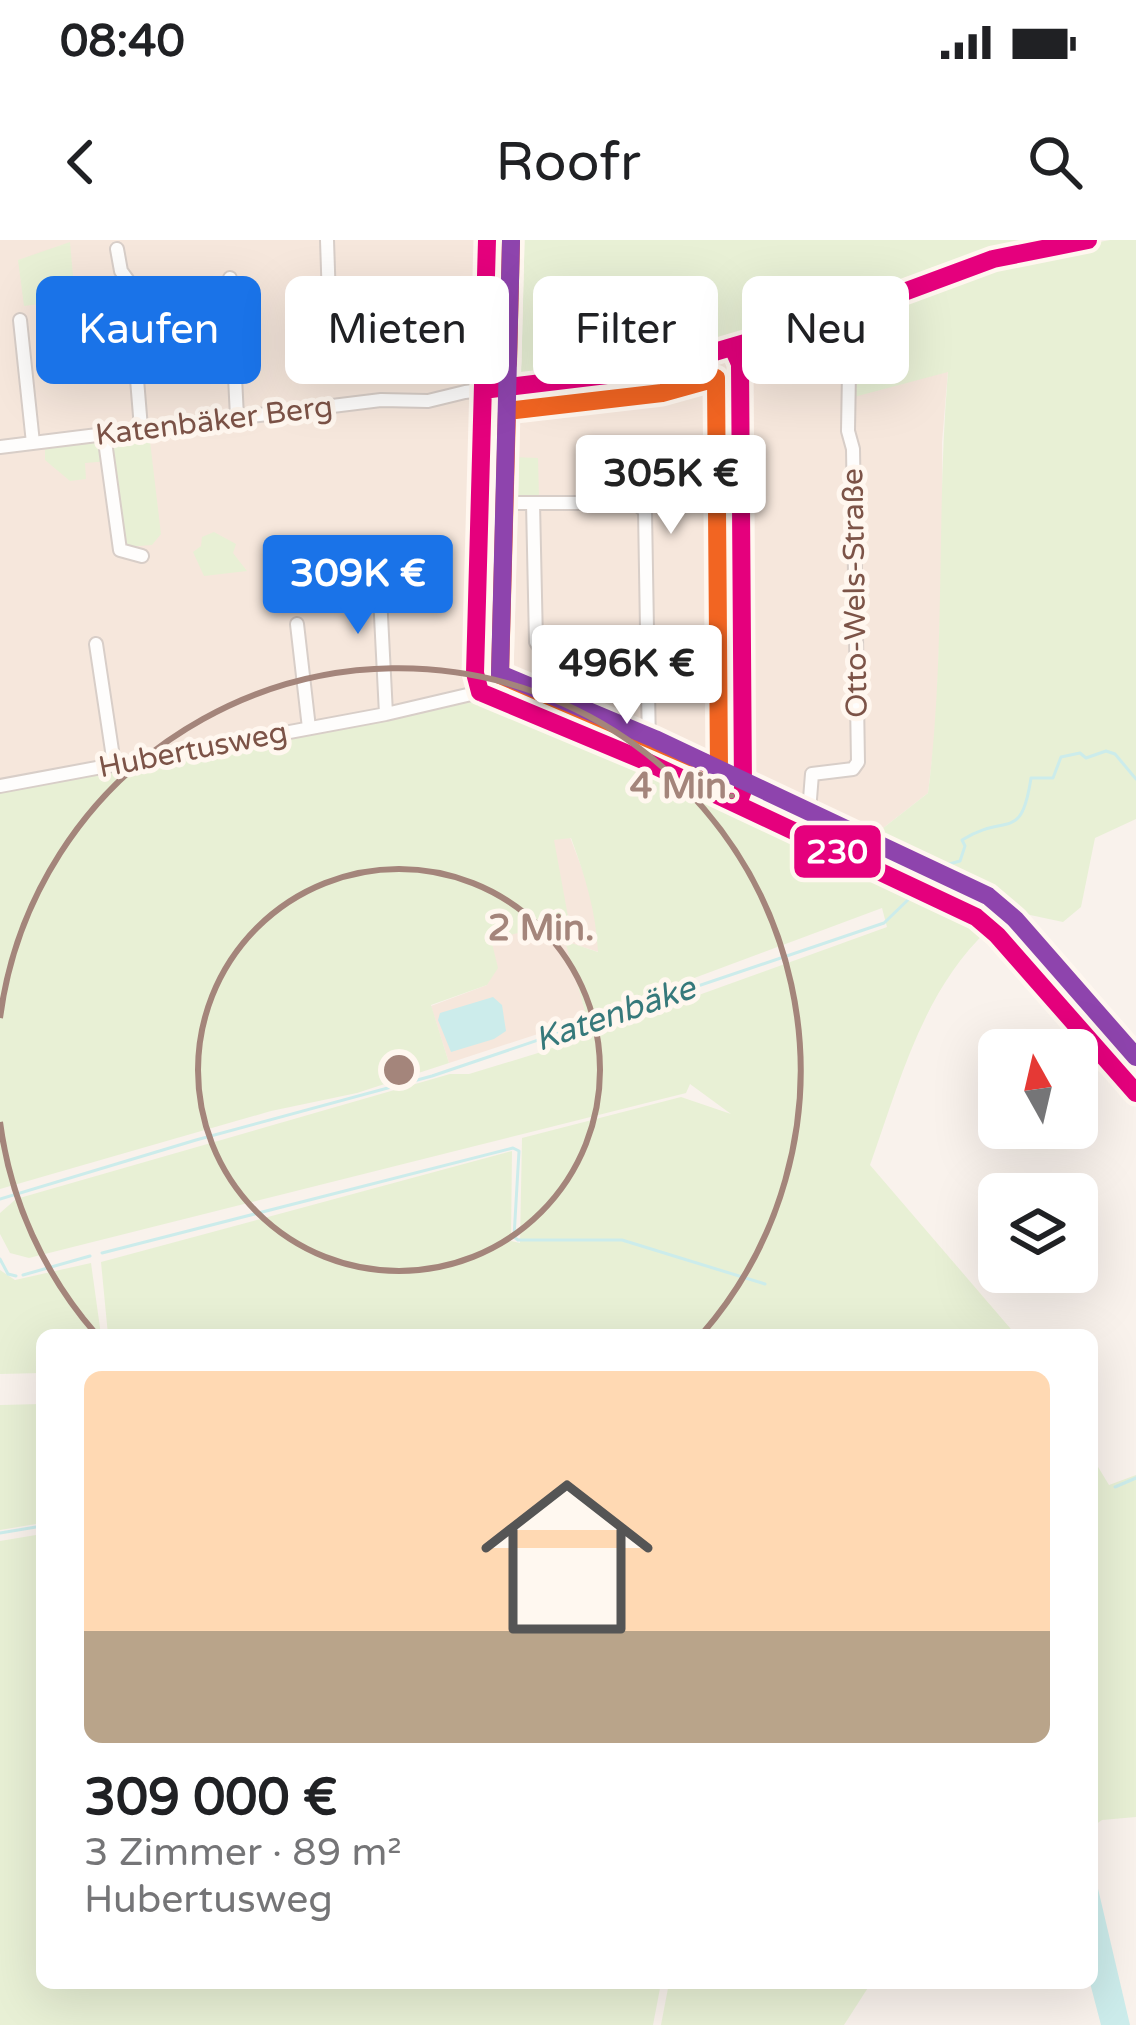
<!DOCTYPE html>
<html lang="de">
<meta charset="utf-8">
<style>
:root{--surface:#fff;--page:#f6f6f6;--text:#202124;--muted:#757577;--line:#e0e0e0;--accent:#1a73e8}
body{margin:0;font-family:"Varela Round",sans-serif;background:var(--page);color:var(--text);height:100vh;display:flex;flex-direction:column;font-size:45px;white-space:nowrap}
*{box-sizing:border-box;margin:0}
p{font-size:39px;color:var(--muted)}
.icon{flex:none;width:66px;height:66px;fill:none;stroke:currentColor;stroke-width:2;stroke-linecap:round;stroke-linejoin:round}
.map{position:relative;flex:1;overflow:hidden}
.sheet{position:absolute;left:36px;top:1089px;width:1062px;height:660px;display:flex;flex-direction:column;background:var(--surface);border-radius:18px;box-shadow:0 12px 48px #0002}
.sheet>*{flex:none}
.top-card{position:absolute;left:36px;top:36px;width:1065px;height:108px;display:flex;gap:24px}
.needle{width:78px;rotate:352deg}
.tools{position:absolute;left:978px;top:789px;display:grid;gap:24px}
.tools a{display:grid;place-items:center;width:120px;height:120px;border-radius:18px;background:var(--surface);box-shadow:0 12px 48px #0002;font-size:60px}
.price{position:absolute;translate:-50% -102px;padding:0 27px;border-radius:12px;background:#fff;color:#222;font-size:39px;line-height:78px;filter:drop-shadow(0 3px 6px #0008)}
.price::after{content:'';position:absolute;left:50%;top:72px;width:36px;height:27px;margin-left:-18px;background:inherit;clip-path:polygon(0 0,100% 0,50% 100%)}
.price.selected{background:var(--accent);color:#fff}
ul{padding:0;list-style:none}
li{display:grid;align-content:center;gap:24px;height:636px;padding:0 48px}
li+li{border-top:3px solid var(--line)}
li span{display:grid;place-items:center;height:372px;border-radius:18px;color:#555}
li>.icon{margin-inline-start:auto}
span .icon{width:216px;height:216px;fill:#fffc;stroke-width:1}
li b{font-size:51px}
.chip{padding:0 42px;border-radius:18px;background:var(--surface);box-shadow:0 12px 48px #0002;font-size:42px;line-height:108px}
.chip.selected{background:var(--accent);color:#fff}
.status{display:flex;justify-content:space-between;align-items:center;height:84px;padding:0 60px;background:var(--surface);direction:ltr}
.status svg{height:33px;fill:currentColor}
header{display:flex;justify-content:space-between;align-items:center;height:156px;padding:0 48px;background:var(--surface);font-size:54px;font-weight:600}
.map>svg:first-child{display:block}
.residential{fill:#f6e7dc}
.green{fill:#e8f0d5}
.water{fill:#cceceb}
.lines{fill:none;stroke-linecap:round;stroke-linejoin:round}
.stream{stroke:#cceceb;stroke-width:3}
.minor-casing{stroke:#d8cec8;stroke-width:16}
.minor{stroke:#fefdfc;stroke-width:12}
.bus-1-casing{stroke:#fff7ef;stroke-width:27}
.bus-2-casing{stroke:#fff7ef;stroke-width:27}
.bus-3-casing{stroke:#fff7ef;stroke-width:27}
.bus-1{stroke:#e5007d;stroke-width:18}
.bus-2{stroke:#f26522;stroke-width:18}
.bus-3{stroke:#8e44ad;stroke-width:18}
.ring{fill:none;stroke:#a4857b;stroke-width:6}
.labels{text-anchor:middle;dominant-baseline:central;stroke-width:10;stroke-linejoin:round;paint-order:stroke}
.street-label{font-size:30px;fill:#7c5347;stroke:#fff7ef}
.water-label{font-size:33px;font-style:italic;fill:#36797b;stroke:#fff7ef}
.centre{fill:#a4857b;stroke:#fff7ef;stroke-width:6}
.ring-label{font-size:36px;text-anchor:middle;font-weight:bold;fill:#a4857b;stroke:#fff7ef;stroke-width:10;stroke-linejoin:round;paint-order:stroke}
.line-badge{stroke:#fff7ef;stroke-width:4.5}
.badge-label{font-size:33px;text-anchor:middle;font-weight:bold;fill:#fff}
</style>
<div class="status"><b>08:40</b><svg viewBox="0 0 49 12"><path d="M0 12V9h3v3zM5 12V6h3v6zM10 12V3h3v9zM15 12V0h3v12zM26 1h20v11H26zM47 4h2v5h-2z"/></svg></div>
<header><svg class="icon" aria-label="back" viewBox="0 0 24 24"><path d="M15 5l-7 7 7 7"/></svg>Roofr<svg class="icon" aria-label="search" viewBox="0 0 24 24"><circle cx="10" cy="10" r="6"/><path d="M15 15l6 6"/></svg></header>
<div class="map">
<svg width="1136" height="1785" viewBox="0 0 1136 1785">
<rect width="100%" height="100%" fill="#f9f2ec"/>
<!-- residential -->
<path class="residential" d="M0,0H493L488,142L602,131L848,67L854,156L948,131L942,202L943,299L936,488L928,553L855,610L832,613L0,549Z
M570,597L589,647L597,683L599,712L566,702L587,778L449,823L431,766L487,745L490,699L553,600Z"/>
<!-- green -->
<path class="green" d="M493,0H1065L991,14L848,67L656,124L512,140L508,127L488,130Z
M1110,0H1136V579L1095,598L1081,667L1063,682L1016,672L997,679L856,614L855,610L928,553C946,413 936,272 948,132L854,157L853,74L989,23Z
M70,2L75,59L24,66L18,20Z
M488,191H511L512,217L538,218L539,257L487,255Z
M149,193L161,294L152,305L127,307L109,221L85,223L86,239L70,241L45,220V204Z
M214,292L236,304L233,313L247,331L204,336L193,312L201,306L202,297Z
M488,459L643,525L965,674L988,690C923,750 899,844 870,925L1016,1095H108L101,1022L512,911L511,1001L520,1003L522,898L681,857L731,874L690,844L686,853L29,1018L10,1013L0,994V973L16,959L450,834H469L538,813L887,687L882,668L587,778L565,701L598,712C596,671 585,636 571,598L554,600L569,682L491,699L498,728L487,745L431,765L449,823L357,853L271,871L0,949V549Z
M91,1023L101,1095H42V1133L0,1134V1030L15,1040Z
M42,1164V1283L0,1290V1165Z
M1092,1217L1109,1245L1136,1235V1577L1102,1580L1092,1587Z
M42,1294V1743H661L653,1785H0V1301Z
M669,1743H871L844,1785H661Z"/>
<!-- water -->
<path class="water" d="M493,757L502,765L506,791L494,799L451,812L438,780L440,773Z
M1092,1623L1130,1785H1101L1090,1743Z"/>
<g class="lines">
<!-- stream -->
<path class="stream" d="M920,647L935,628L960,621L965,606L962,600C1007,572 1021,604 1031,538H1053L1061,517L1080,513L1086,518L1106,511L1115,514L1136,539
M0,959L196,900L432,836L884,683L913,655
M102,1013L513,908L519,911L514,997L518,1000H622L765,1044
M0,1019L8,1034L16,1036
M23,1035L90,1016
M1115,1247L1136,1238
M0,1293L42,1286"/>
<defs>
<path id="minor" d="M327,0L329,60
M117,9L121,31L129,42L141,188
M230,38L237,177
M20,80L33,203
M733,108L740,124L743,550L738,564
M104,194L120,310L142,316
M0,207L381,160L428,161L465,152L657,129L850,72L848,191L853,209L858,522L853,529L812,534L807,596
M481,263H636L645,271L649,508L645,521
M533,263L536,402L542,411
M378,317L386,474
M297,384L309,488
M96,404L114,524
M480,452L475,433L487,0
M0,546L386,474L480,452L645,521L976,677L997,695L1136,853"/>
</defs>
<!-- minor casing -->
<use href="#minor" class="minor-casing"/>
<!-- minor -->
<use href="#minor" class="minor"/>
<defs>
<path id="bus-1" d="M733,108L740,124L743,550L738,564
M483,150L657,129L850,72L993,19L1088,0
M480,452L645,521L976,677L997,695L1136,853
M480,452L475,433L487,0"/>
<path id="bus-2" d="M508,123L511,1
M716,138L719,529L500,435L507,171L662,153Z"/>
<path id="bus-3" d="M511,1L500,434L655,499L988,656L1015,679L1136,817"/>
</defs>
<!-- bus-1 casing -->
<use href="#bus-1" class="bus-1-casing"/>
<!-- bus-2 casing -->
<use href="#bus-2" class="bus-2-casing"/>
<!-- bus-3 casing -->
<use href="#bus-3" class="bus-3-casing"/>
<!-- bus-1 -->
<use href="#bus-1" class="bus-1"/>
<!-- bus-2 -->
<use href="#bus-2" class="bus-2"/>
<!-- bus-3 -->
<use href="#bus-3" class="bus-3"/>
</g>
<!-- distance rings -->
<g class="ring">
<circle cx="399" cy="830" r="201"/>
<path d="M96 1094A402 402 0 0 1 0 882M0 778A402 402 0 1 1 702 1094"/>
</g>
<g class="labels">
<!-- street labels -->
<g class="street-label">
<text transform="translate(214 181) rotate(-7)">Katenbäker Berg</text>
<text transform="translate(855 353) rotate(-91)">Otto-Wels-Straße</text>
<text transform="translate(193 510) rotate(-11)">Hubertusweg</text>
</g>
<!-- water labels -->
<g class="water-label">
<text transform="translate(615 774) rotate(-19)">Katenbäke</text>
</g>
</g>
<circle cx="399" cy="830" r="18" class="centre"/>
<g class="ring-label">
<text x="683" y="558">4 Min.</text>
<text x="541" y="700">2 Min.</text>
</g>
<rect class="line-badge" x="792" y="583" width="91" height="57" rx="12" fill="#e5007d"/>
<g class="badge-label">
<text x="837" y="623">230</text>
</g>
</svg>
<div class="tools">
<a><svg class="needle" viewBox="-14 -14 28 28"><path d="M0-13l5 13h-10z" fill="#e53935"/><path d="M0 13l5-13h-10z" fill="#757577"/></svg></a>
<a><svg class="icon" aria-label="layers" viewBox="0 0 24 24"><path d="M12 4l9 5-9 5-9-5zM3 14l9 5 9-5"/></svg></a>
</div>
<b class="price" style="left:671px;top:297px">305K €</b>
<b class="price selected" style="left:358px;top:397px">309K €</b>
<b class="price" style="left:627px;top:487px">496K €</b>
<div class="top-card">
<a class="chip selected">Kaufen</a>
<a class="chip">Mieten</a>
<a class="chip">Filter</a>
<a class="chip">Neu</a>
</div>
<section class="sheet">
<ul>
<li><span style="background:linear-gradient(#ffd9b3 70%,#b9a48a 0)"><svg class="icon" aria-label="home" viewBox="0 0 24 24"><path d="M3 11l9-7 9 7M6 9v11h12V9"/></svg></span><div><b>309 000 €</b><p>3 Zimmer · 89 m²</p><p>Hubertusweg</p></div></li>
</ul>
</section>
</div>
